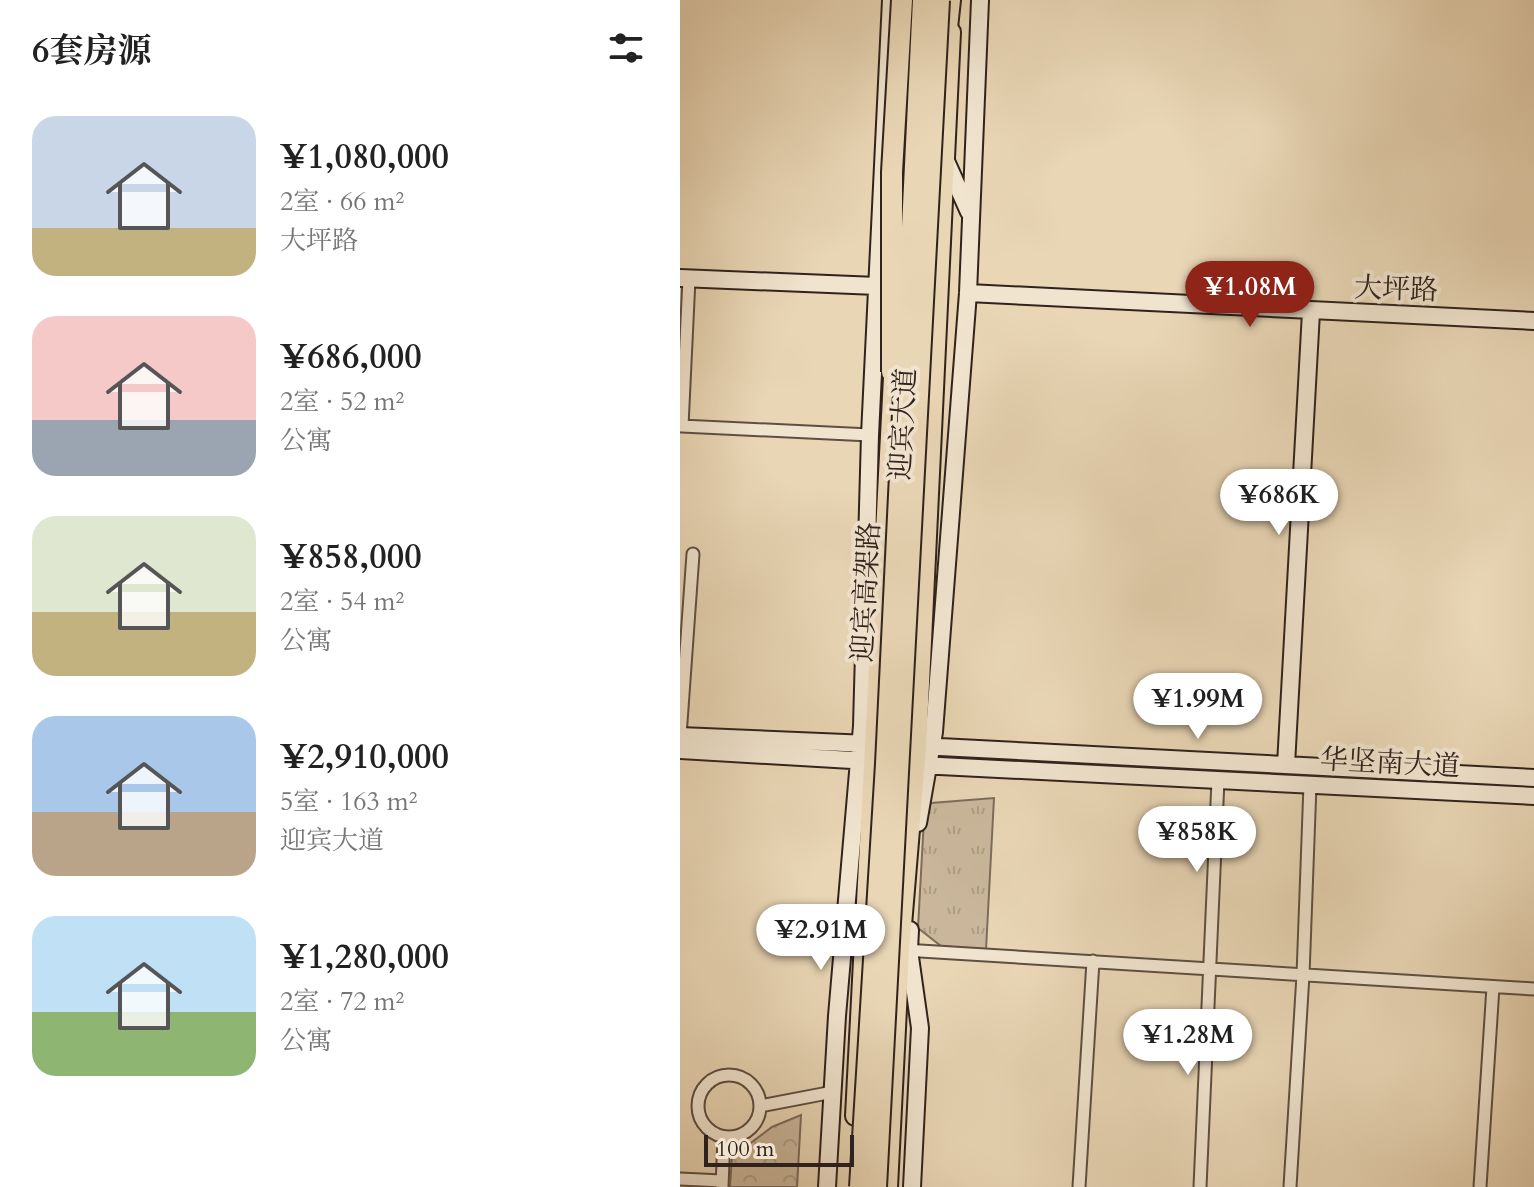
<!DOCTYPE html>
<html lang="zh">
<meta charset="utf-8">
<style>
:root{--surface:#fff;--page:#f6f6f6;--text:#222;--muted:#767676;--accent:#8f2418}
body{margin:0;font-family:Cardo,"Noto Serif SC",serif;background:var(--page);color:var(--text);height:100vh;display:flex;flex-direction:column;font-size:30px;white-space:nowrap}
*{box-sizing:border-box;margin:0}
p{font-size:26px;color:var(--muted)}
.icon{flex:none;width:44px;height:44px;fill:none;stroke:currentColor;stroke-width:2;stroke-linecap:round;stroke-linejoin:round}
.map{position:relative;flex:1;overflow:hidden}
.panel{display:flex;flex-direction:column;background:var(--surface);width:680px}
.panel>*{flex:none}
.scale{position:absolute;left:24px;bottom:20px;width:150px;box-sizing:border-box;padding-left:8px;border:4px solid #30221c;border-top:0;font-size:22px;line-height:28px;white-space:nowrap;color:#30221c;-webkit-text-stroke:6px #f1e4cf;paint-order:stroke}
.price{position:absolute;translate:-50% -68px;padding:0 18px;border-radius:28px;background:#fff;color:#222;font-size:26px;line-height:52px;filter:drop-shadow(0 2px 4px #0008)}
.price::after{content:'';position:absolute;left:50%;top:48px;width:24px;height:18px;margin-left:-12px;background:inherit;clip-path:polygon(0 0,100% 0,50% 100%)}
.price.current{background:var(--accent);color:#fff}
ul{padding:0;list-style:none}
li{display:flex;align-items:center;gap:24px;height:200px;padding:0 32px}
li span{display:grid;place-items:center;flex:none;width:224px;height:160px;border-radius:24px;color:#555}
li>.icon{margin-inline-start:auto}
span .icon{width:96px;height:96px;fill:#fffc;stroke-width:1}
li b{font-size:34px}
h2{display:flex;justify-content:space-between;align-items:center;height:96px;padding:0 32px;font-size:34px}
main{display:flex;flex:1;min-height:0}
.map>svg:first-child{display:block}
.grass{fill:url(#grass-tufts);stroke:#7d6c5c;stroke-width:2}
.forest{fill:url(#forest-crowns);stroke:#7d6c5c;stroke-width:2}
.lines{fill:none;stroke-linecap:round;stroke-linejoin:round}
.street-casing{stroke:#5e4f42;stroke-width:15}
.secondary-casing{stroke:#30221c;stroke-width:20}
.primary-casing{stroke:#30221c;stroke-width:22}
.highway-casing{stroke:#30221c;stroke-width:24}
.street{stroke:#f1e4cf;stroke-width:11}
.secondary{stroke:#f1e4cf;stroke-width:16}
.primary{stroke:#e9d6b5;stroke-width:18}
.highway{stroke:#e9d6b5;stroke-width:20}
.highway-bridge-casing{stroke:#30221c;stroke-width:24;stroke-linecap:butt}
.highway-bridge{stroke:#e9d6b5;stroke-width:20}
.labels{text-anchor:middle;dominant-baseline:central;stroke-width:8;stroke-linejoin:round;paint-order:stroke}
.street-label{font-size:28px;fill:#30221c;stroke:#f1e4cf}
</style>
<main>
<section class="panel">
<h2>6套房源<svg class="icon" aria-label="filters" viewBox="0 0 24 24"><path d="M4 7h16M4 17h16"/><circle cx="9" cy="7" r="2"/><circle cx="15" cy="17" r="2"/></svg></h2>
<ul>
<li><span style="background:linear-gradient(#c9d6e8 70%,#c2b280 0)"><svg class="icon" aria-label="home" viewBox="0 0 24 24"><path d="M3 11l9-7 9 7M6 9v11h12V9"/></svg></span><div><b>¥1,080,000</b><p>2室 · 66 m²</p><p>大坪路</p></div></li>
<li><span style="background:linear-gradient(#f6c9c9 65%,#9aa5b1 0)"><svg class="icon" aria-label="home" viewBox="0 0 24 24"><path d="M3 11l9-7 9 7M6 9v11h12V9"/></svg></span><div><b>¥686,000</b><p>2室 · 52 m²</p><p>公寓</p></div></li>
<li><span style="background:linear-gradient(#dfe7d0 60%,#c2b280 0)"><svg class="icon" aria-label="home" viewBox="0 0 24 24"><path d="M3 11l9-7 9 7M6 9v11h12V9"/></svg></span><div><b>¥858,000</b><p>2室 · 54 m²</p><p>公寓</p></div></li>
<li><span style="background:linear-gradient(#a9c7e8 60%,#b9a48a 0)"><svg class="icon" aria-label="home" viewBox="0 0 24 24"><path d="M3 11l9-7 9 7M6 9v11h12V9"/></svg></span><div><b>¥2,910,000</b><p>5室 · 163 m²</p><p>迎宾大道</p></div></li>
<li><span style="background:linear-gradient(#bfe0f5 60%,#8fb573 0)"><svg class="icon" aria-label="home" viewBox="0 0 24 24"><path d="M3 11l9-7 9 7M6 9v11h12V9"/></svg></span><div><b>¥1,280,000</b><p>2室 · 72 m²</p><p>公寓</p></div></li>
</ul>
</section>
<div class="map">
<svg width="854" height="1187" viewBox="0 0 854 1187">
<defs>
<pattern id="grass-tufts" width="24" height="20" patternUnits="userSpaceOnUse" patternTransform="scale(2)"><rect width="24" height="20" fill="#cab79b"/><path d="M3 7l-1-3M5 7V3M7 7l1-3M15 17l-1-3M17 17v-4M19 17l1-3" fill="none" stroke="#ae9d85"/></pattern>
<pattern id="forest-crowns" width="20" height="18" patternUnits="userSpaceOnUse" patternTransform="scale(2)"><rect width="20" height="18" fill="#cab79b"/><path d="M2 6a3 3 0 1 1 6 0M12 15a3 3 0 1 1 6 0" fill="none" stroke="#ae9d85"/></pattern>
</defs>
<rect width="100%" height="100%" fill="#e9d6b5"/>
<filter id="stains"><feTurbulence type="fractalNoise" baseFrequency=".0025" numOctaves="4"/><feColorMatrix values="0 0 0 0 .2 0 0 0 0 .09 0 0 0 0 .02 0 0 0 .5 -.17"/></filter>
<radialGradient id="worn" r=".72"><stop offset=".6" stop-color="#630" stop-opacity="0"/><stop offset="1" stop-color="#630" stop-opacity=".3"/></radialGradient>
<!-- grass -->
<path class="grass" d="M314,798L306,950L261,946L238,928L244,818L251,803Z"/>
<!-- forest -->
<path class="forest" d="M121,1115L117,1187H50L52,1157L92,1127Z"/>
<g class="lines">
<defs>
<path id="street" d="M9,279L2,426L190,435
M0,736L13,554
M224,950L854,989
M18 1106a31 31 0 1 1 62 0a31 31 0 1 1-62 0Z
M80,1106L153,1092
M0,1179L42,1181
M42,1187L44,1137
M399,1187L413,961
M520,1187L538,780
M610,1187L623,975L630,785
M800,1187L813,987"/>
<path id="secondary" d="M266,161L289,212
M0,278L197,286
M288,293L854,321
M0,736L189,744
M240,746L854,778
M0,750L189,761
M240,765L854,796
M606,765L631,312
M238,823L254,732L288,293L300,0
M230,930L229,950L240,1028L232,1187
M147,1187L157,1016L182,726L190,435L211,0"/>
<path id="primary" d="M221,233L233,0
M175,1116L214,358
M208,1187L220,949L237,746L271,32"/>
<path id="highway" d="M265,46L270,0"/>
</defs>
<!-- street casing -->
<use href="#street" class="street-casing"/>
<!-- secondary casing -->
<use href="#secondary" class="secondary-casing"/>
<!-- primary casing -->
<use href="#primary" class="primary-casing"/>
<!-- highway casing -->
<use href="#highway" class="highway-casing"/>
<!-- street -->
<use href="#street" class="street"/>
<!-- secondary -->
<use href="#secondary" class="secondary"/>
<!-- primary -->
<use href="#primary" class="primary"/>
<!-- highway -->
<use href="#highway" class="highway"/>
<defs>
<path id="highway-bridge" d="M212,372V172L222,0
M180,1187L206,764L243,0
M196,1187L259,0"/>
</defs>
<!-- highway-bridge casing -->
<use href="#highway-bridge" class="highway-bridge-casing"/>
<!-- highway-bridge -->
<use href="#highway-bridge" class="highway-bridge"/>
</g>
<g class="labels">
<!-- street labels -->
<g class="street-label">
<text transform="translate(716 289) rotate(2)">大坪路</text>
<text transform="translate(223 424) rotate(-87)">迎宾大道</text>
<text transform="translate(186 592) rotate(-87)">迎宾高架路</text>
<text transform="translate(710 763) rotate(3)">华坚南大道</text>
</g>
</g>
<rect width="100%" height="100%" filter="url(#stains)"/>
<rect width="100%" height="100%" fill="url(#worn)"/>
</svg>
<div class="scale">100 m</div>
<b class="price current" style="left:570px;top:329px">¥1.08M</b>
<b class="price" style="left:599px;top:537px">¥686K</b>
<b class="price" style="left:518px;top:741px">¥1.99M</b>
<b class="price" style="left:517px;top:874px">¥858K</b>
<b class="price" style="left:141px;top:972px">¥2.91M</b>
<b class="price" style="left:508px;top:1077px">¥1.28M</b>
</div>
</main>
